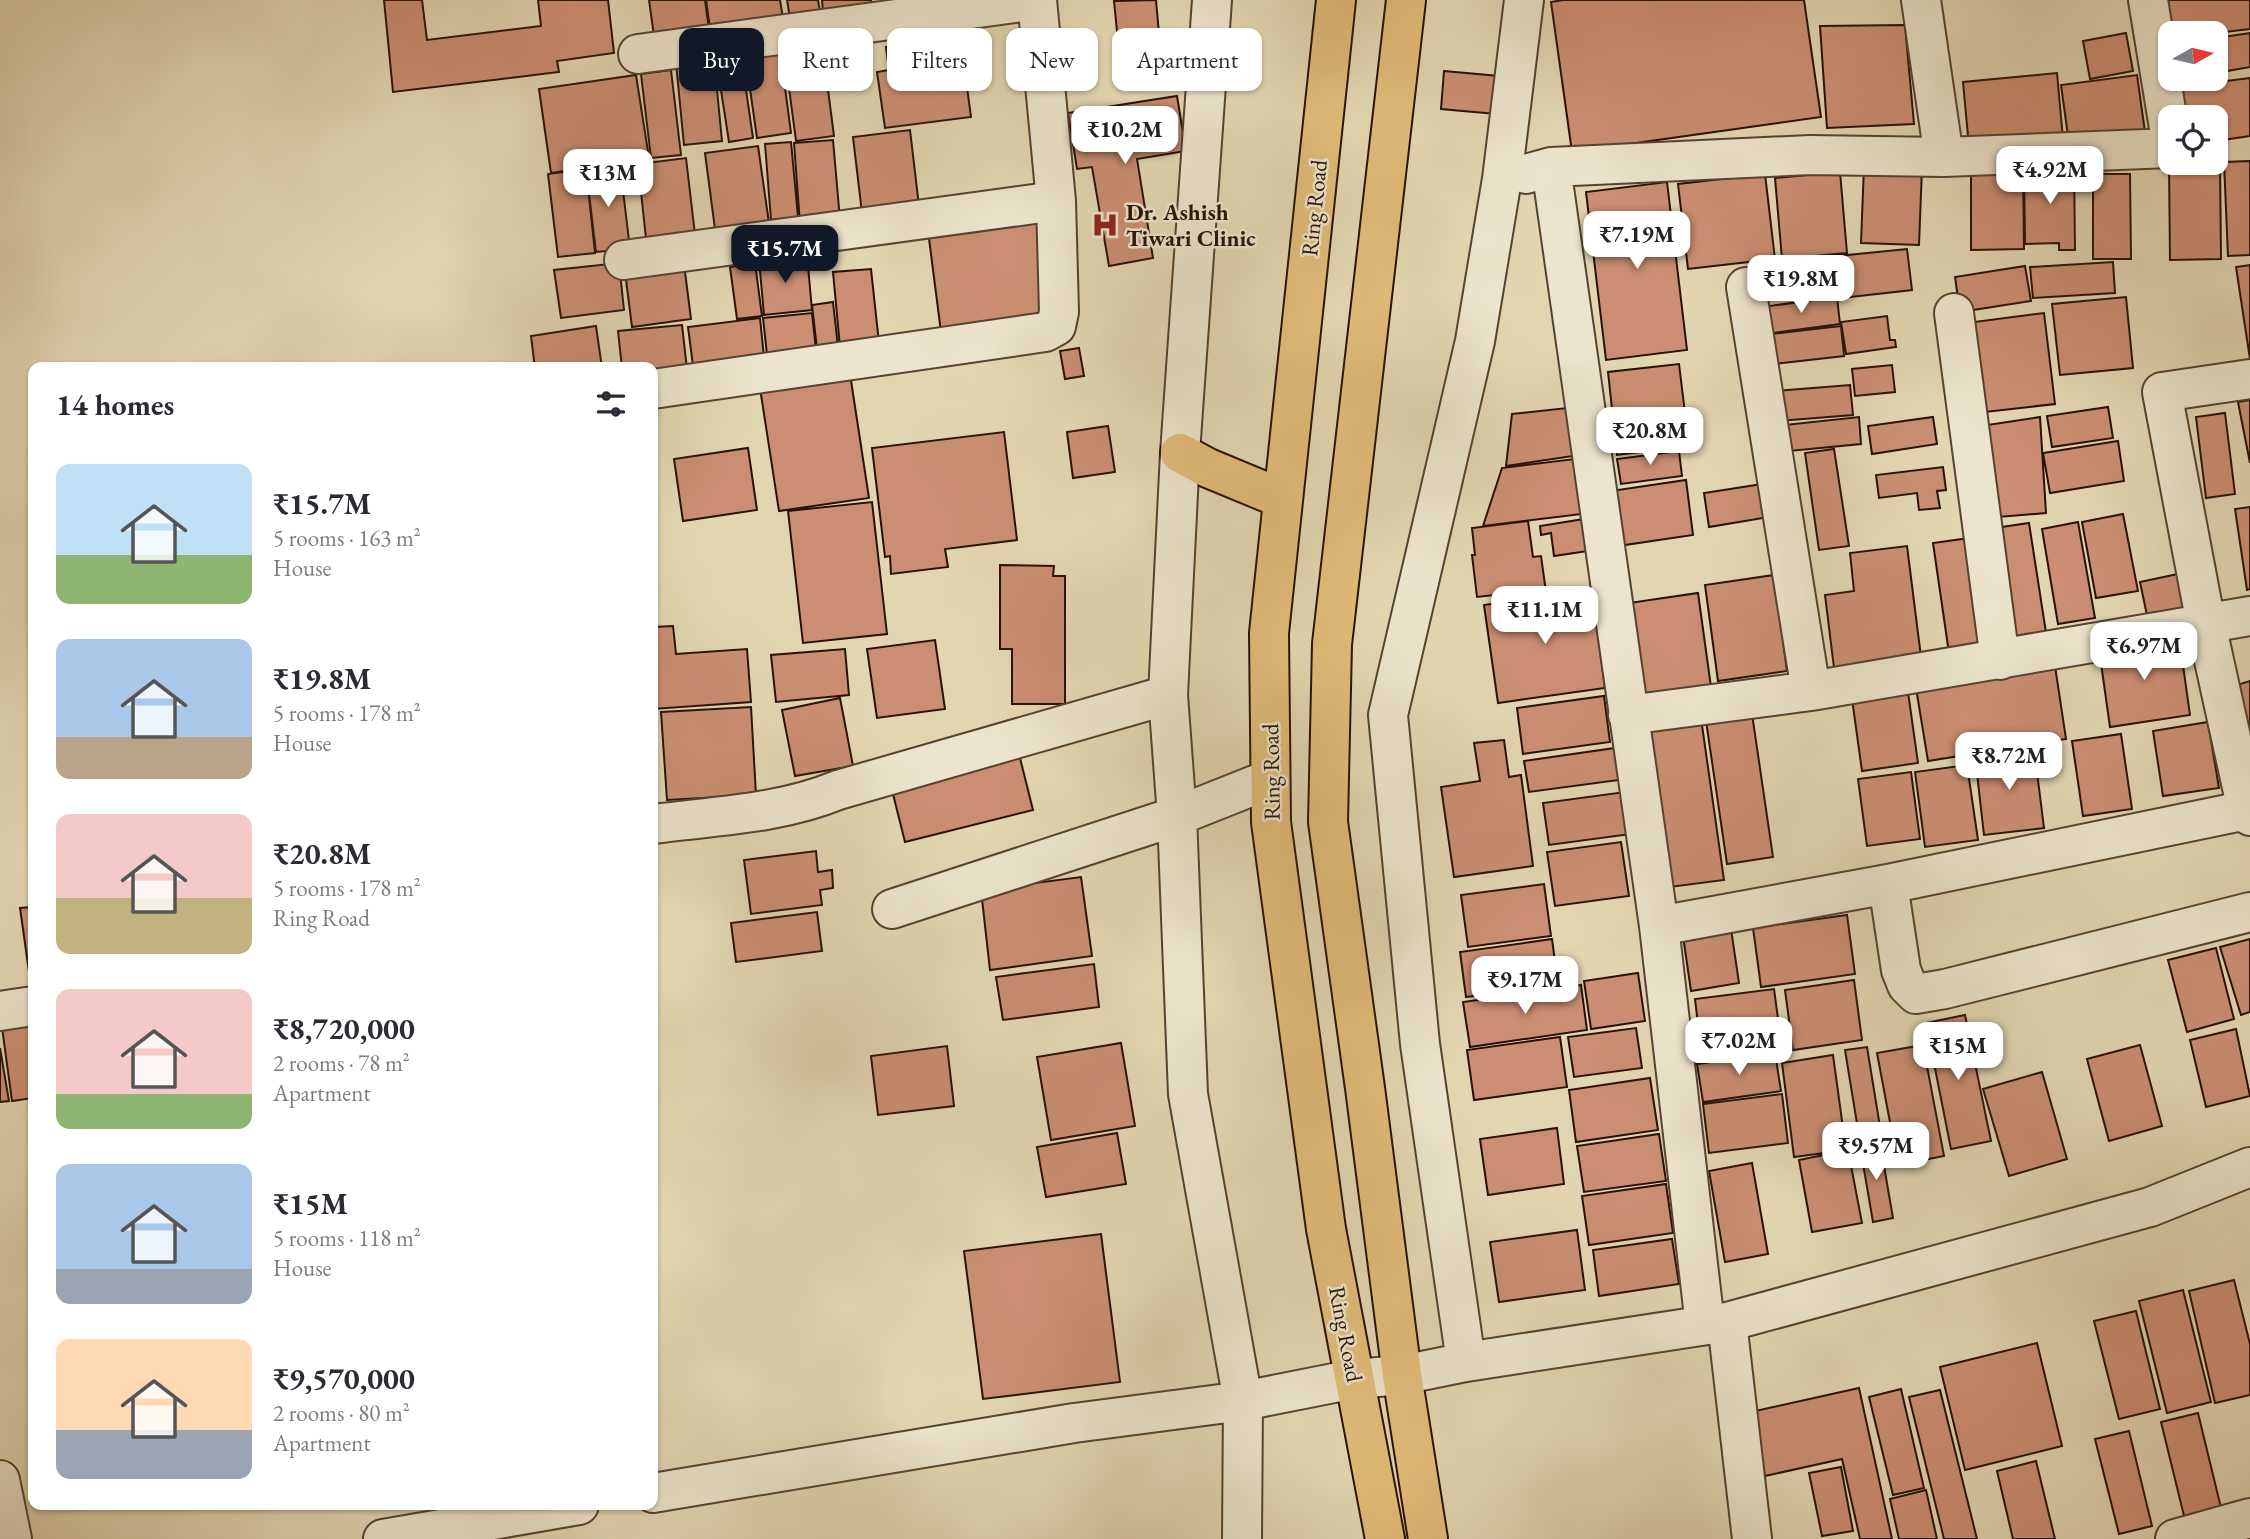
<!DOCTYPE html>
<meta charset="utf-8">
<style>
:root{--surface:#fff;--page:#f7f7f7;--text:#2b2b33;--muted:#7c7c81;--accent:#111827}
body{margin:0;font-family:"EB Garamond",serif;background:var(--page);color:var(--text);height:100vh;display:flex;flex-direction:column;font-size:26px;white-space:nowrap}
*{box-sizing:border-box;margin:0}
p{font-size:23px;color:var(--muted)}
.icon{flex:none;width:38px;height:38px;fill:none;stroke:currentColor;stroke-width:2;stroke-linecap:round;stroke-linejoin:round}
.map{position:relative;flex:1;overflow:hidden}
.side{position:absolute;left:28px;top:362px;width:630px;height:1148px;display:flex;flex-direction:column;background:var(--surface);border-radius:14px;box-shadow:0 2px 5px #0004}
.side>*{flex:none}
.guide{position:absolute;left:679px;top:28px;width:665px;height:63px;display:flex;gap:14px}
.needle{width:46px;rotate:82deg}
.tools{position:absolute;left:2158px;top:21px;display:grid;gap:14px}
.tools a{display:grid;place-items:center;width:70px;height:70px;border-radius:14px;background:var(--surface);box-shadow:0 2px 5px #0004;font-size:35px}
.price{position:absolute;translate:-50% -60px;padding:0 16px;border-radius:14px;background:#fff;color:#222;font-size:23px;line-height:46px;filter:drop-shadow(0 2px 4px #0008)}
.price::after{content:'';position:absolute;left:50%;top:42px;width:21px;height:16px;margin-left:-10px;background:inherit;clip-path:polygon(0 0,100% 0,50% 100%)}
.price.selected{background:var(--accent);color:#fff}
ul{padding:0;list-style:none}
li{display:flex;align-items:center;gap:21px;height:175px;padding:0 28px}
li span{display:grid;place-items:center;flex:none;width:196px;height:140px;border-radius:14px;color:#555}
li>.icon{margin-inline-start:auto}
span .icon{width:84px;height:84px;fill:#fffc;stroke-width:1}
li b{font-size:30px}
h2{display:flex;justify-content:space-between;align-items:center;height:84px;padding:0 28px;font-size:30px}
.chip{padding:0 24px;border-radius:14px;background:var(--surface);box-shadow:0 2px 5px #0004;font-size:24px;line-height:63px}
.chip.selected{background:var(--accent);color:#fff}
.map>svg:first-child{display:block}
.building{fill:#cb8e72;stroke:#281107;stroke-width:2}
.lines{fill:none;stroke-linecap:round;stroke-linejoin:round}
.minor-casing{stroke:#564232;stroke-width:42}
.highway-casing{stroke:#281107;stroke-width:42}
.minor{stroke:#ece4cc;stroke-width:38}
.highway{stroke:#e1bb78;stroke-width:38}
.labels{text-anchor:middle;dominant-baseline:central;stroke-width:5;stroke-linejoin:round;paint-order:stroke}
.street-label{font-size:23px;fill:#281107;stroke:#ece4cc}
.poi-label{font-size:23px;font-weight:bold;fill:#281107;stroke:#ece4cc;text-anchor:start}
</style>
<div class="map">
<svg width="2250" height="1539" viewBox="0 0 2250 1539">
<rect width="100%" height="100%" fill="#e2d6b1"/>
<filter id="stains"><feTurbulence type="fractalNoise" baseFrequency=".00286" numOctaves="4"/><feColorMatrix values="0 0 0 0 .2 0 0 0 0 .09 0 0 0 0 .02 0 0 0 .5 -.17"/></filter>
<radialGradient id="worn" r=".72"><stop offset=".6" stop-color="#630" stop-opacity="0"/><stop offset="1" stop-color="#630" stop-opacity=".3"/></radialGradient>
<!-- building -->
<path class="building" d="M384,0H422L427,40L541,26L538,0H608L614,53L557,61L559,72L393,92Z
M649,0H705L709,29L654,36Z
M706,0H780L783,19L710,29Z
M787,0H818L822,24H791Z
M822,0H871L873,16L824,22Z
M1156,0L1162,68L1121,72L1114,1Z
M1563,0H1804L1821,117L1572,152L1551,2Z
M2163,0H2250V29L2216,33H2170Z
M1905,25L1914,124L1827,128L1820,26Z
M959,27L971,117L885,128L877,72L889,70L886,47L930,40L929,31Z
M2126,33L2133,71L2090,79L2083,41Z
M2250,33V67L2216,73V38Z
M780,49L791,133L757,138L745,54Z
M741,55L753,138L729,142L716,58Z
M714,59L722,141L684,145L676,63Z
M671,70L681,155L651,158L641,74Z
M811,70V76L826,74L834,136L796,141L787,73Z
M1444,71L1499,76L1496,114L1441,109Z
M2057,73L2063,139L1969,147L1963,82Z
M636,75L649,158L551,173L539,89Z
M2137,75L2145,132L2069,143L2061,85Z
M2250,78V136L2216,141V117H2182L2178,87Z
M1177,96L1186,151L1137,159L1153,258L1109,266L1092,167L1077,169L1068,113Z
M910,130L919,206L862,213L853,137Z
M833,140L840,220L800,224L794,143Z
M791,142L798,217L771,220L765,144Z
M758,146L770,230L716,237L705,153Z
M686,158L696,243L647,248L638,164Z
M2250,161V255L2228,256L2224,162Z
M2220,163L2221,259L2170,260L2169,164Z
M620,165L630,249L596,252L586,169Z
M1864,166L1922,168L1919,245L1861,243Z
M2074,166L2075,250H2059V243L2025,244L2024,167Z
M586,169L595,253L558,257L548,174Z
M1971,170H2023L2024,249L1971,250Z
M1840,172L1847,253L1782,259L1775,178Z
M1765,174L1775,259L1688,269L1678,184Z
M2093,174H2130L2131,259H2093Z
M1667,182L1687,350L1606,360L1586,192Z
M1039,220L1046,316L941,332L928,231Z
M1907,249L1912,290L1842,298L1838,256Z
M807,255L812,310L764,315L759,260Z
M1834,258L1837,293L1761,301L1757,265Z
M2113,262L2115,293L2033,298L2030,267Z
M619,263L624,310L561,318L554,270Z
M755,263L762,316L737,319L730,267Z
M684,264L691,319L632,327L625,272Z
M2250,265V359L2236,267Z
M2025,266L2031,301L1960,312L1955,277Z
M871,269L879,343L840,347L833,272Z
M1837,297L1840,324L1766,334L1762,307Z
M2126,297L2133,368L2060,375L2052,304Z
M833,302L838,347L817,349L812,305Z
M812,313L816,350L767,355L763,318Z
M2044,313L2055,404L1985,412L1974,322Z
M1887,316L1890,340H1895L1896,347L1846,354L1841,322Z
M760,318L764,357L693,366L688,327Z
M682,325L687,369L653,372V368H622L618,331Z
M596,326L602,368H535L531,336Z
M1841,326L1844,356L1765,365L1762,335Z
M1079,348L1084,376L1065,379L1060,351Z
M1679,364L1689,446L1617,455L1608,372Z
M1892,365L1895,392L1855,396L1852,369Z
M850,374L869,498L779,511L760,388Z
M1850,385L1853,415L1778,421L1775,391Z
M2250,400V463L2238,402Z
M2108,407L2113,438L2052,447L2047,416Z
M1567,408L1573,456L1506,466L1512,414Z
M2225,413L2235,494L2206,498L2196,417Z
M1859,417L1861,444L1779,452L1776,426Z
M1933,417L1937,444L1872,454L1868,426Z
M2040,417L2046,513L1986,518L1974,427Z
M1108,426L1115,472L1073,478L1067,432Z
M1004,432L1017,540L945,549L948,567L891,574L890,556L885,557L872,448Z
M2118,441L2124,481L2050,493L2043,453Z
M748,448L757,510L683,521L674,459Z
M1834,449L1849,546L1819,550L1805,453Z
M1679,451L1682,476L1621,484L1617,459Z
M1574,459L1582,514L1483,526L1502,468Z
M1943,467L1946,490L1937,491L1940,508L1919,510L1917,493L1879,498L1876,475Z
M1686,480L1693,535L1618,546L1611,491Z
M1769,483L1775,516L1709,527L1704,493Z
M872,502L887,634L803,643L788,511Z
M2250,507V589L2247,590L2235,509Z
M2123,514L2138,591L2096,598L2082,522Z
M1584,519L1588,551L1554,556L1551,533L1541,535L1540,526Z
M1528,521L1533,557L1541,556L1546,592L1503,598V594L1477,597L1472,555H1475L1472,528Z
M2078,522L2095,618L2058,624L2042,529Z
M2029,523L2047,639L2006,646L1988,529Z
M1977,537L1993,654L1950,660L1933,543Z
M1907,546L1921,657L1834,668L1825,595L1854,591L1850,553Z
M1000,565L1054,566L1053,576H1065V704H1012V649H1000Z
M2192,571L2201,613L2149,625L2140,582Z
M1774,575L1787,671L1718,681L1705,585Z
M1592,589L1605,688L1498,703L1484,605Z
M1698,593L1711,687L1642,697L1629,603Z
M673,626L676,654L747,649L751,702L653,709V627Z
M2179,637L2190,715L2110,727L2099,649Z
M935,640L945,709L877,718L867,649Z
M845,649L849,695L776,702L771,655Z
M2055,666L2066,739L1928,761L1916,688Z
M2250,681V733L2234,686Z
M1908,692L1918,763L1862,771L1852,699Z
M1604,696L1610,742L1523,754L1517,708Z
M840,698L853,766L795,776L782,710Z
M751,707L756,795L667,800L661,712Z
M1751,707L1773,857L1727,864L1705,714Z
M1701,718L1724,880L1670,887L1647,725Z
M2208,722L2219,788L2163,796L2153,731Z
M2121,734L2132,809L2083,816L2072,741Z
M1504,740L1509,777L1521,775L1533,866L1454,877L1441,787L1480,781L1474,743Z
M1615,748L1619,780L1529,792L1524,761Z
M2034,748L2044,828L1984,835L1975,756Z
M1018,750L1033,810L905,842L890,782Z
M1967,765L1978,840L1925,847L1915,772Z
M1911,772L1920,839L1867,846L1858,779Z
M1625,792L1631,834L1549,845L1543,803Z
M1621,842L1629,896L1555,906L1547,852Z
M816,851L818,872L832,870L833,888L820,890L822,905L751,914L744,860Z
M1081,877L1092,956L990,970L981,890Z
M1544,884L1551,936L1468,947L1461,895Z
M33,907V986H31L20,908Z
M817,912L822,951L736,962L731,923Z
M1847,915L1855,974L1761,987L1753,928Z
M1731,929L1739,983L1691,991L1683,936Z
M1552,939L1558,984L1466,997L1460,952Z
M2250,939V1012L2241,1015L2220,947Z
M2216,948L2234,1019L2187,1032L2168,960Z
M1094,964L1099,1007L1003,1020L996,977Z
M1638,973L1645,1021L1591,1029L1584,981Z
M1854,980L1862,1040L1793,1050L1785,990Z
M1581,985L1587,1030L1470,1047L1463,1002Z
M1774,989L1782,1048L1702,1058L1695,999Z
M1965,1015L1991,1141L1951,1149L1926,1023Z
M33,1016V1098L12,1101L1,1020Z
M1636,1028L1642,1068L1574,1077L1568,1037Z
M2236,1029L2250,1096L2206,1107L2190,1040Z
M1560,1037L1567,1087L1474,1100L1467,1050Z
M1121,1043L1135,1126L1051,1140L1037,1057Z
M1923,1045L1944,1156L1898,1165L1877,1053Z
M2140,1045L2162,1126L2109,1141L2087,1059Z
M947,1046L954,1106L878,1115L871,1056Z
M1867,1047L1882,1139L1860,1142L1845,1050Z
M0,1048L9,1101L0,1102Z
M1775,1053L1781,1091L1703,1102L1697,1064Z
M1833,1055L1846,1150L1794,1157L1782,1063Z
M2042,1072L2067,1159L2009,1176L1983,1089Z
M1650,1078L1658,1130L1576,1142L1569,1090Z
M1782,1094L1788,1143L1709,1153L1703,1104Z
M1557,1128L1564,1184L1488,1195L1480,1139Z
M1117,1133L1126,1184L1046,1197L1037,1147Z
M1659,1134L1666,1181L1584,1192L1577,1146Z
M1880,1143L1893,1218L1873,1222L1860,1146Z
M1848,1150L1862,1223L1812,1232L1799,1160Z
M1752,1163L1768,1254L1725,1262L1709,1171Z
M1666,1184L1673,1233L1589,1245L1582,1196Z
M1577,1230L1585,1290L1499,1302L1490,1242Z
M1101,1234L1120,1382L983,1399L964,1251Z
M1672,1239L1679,1284L1599,1296L1593,1250Z
M2234,1280L2250,1344V1395L2215,1403L2189,1291Z
M2183,1290L2211,1402L2167,1413L2139,1301Z
M2136,1311L2160,1409L2119,1419L2094,1321Z
M2037,1343L2062,1446L1965,1470L1940,1367Z
M1859,1388L1892,1539H1860L1842,1459L1765,1476L1751,1412Z
M1901,1389L1924,1488L1893,1495L1869,1397Z
M1940,1390L1977,1539H1944L1909,1397Z
M2198,1413L2223,1516L2186,1524L2161,1422Z
M2129,1431L2152,1526L2119,1534L2095,1439Z
M2036,1461L2055,1539H2013L1997,1471Z
M1841,1467L1853,1531L1822,1536L1809,1473Z
M1926,1490L1937,1539H1899L1890,1499Z"/>
<g class="lines">
<defs>
<path id="minor" d="M1212,0L1180,453L1168,695L1177,816L1188,1094L1243,1401L1242,1539
M1921,0L1944,157
M2148,0L2170,134
M638,54L1037,0
M1551,167L1659,926L1705,1325
M1526,174L1551,167L1810,155L1944,157L2170,148
M624,260L1056,201
M1746,287L1811,691
M1954,313L2000,660
M653,389L1045,332L1056,326L1059,312L1056,201L1037,0
M1628,715L1811,691L2250,616
M2247,810L2206,624L2162,392L2250,379
M653,824C715,816 780,814 838,790L1168,695
M1888,884L1901,970L1907,985L1916,994L1945,989L2250,912
M892,909L1177,816L1270,779
M1659,926L1888,884L2247,810L2250,816
M0,1011L33,1006
M1727,1322L1752,1539
M1466,1362L1727,1322L2150,1207L2250,1167
M0,1480L12,1539
M653,1493L1074,1423L1243,1401L1354,1379L1402,1375L1466,1362L1420,1044L1388,715L1475,341L1502,179L1524,0
M383,1539L579,1505
M2175,1539L2250,1518"/>
<path id="highway" d="M1336,0L1269,633L1271,822L1326,1229L1385,1539
M1406,0L1332,644L1328,822L1365,1088L1402,1375L1428,1539
M1180,453L1208,468L1283,499"/>
</defs>
<!-- minor casing -->
<use href="#minor" class="minor-casing"/>
<!-- highway casing -->
<use href="#highway" class="highway-casing"/>
<!-- minor -->
<use href="#minor" class="minor"/>
<!-- highway -->
<use href="#highway" class="highway"/>
</g>
<!-- icons -->
<defs>
<symbol id="hospital-bare" viewBox="-9 -9 18 18"><path d="M-5-5h3v3.5h4V-5h3V5h-3V1.5h-4V5h-3Z" fill="#8f2418" stroke="#ece4cc" stroke-width="2.5" paint-order="stroke"/></symbol>
</defs>
<g fill-rule="evenodd">
<use href="#hospital-bare" x="1086" y="206" width="38" height="38"/>
</g>
<g class="labels">
<!-- street labels -->
<g class="street-label">
<text transform="translate(1314 208) rotate(-84)">Ring Road</text>
<text transform="translate(1271 772) rotate(-91)">Ring Road</text>
<text transform="translate(1346 1334) rotate(79)">Ring Road</text>
</g>
<!-- poi labels -->
<g class="poi-label">
<text x="1126" y="212">Dr. Ashish<tspan x="1126" dy="26">Tiwari Clinic</tspan></text>
</g>
</g>
<rect width="100%" height="100%" filter="url(#stains)"/>
<rect width="100%" height="100%" fill="url(#worn)"/>
</svg>
<div class="tools">
<a><svg class="needle" viewBox="-14 -14 28 28"><path d="M0-13l5 13h-10z" fill="#e53935"/><path d="M0 13l5-13h-10z" fill="#7c7c81"/></svg></a>
<a><svg class="icon" aria-label="locate" viewBox="0 0 24 24"><circle cx="12" cy="12" r="6"/><path d="M12 2v4M12 18v4M2 12h4M18 12h4"/></svg></a>
</div>
<b class="price" style="left:1125px;top:166px">₹10.2M</b>
<b class="price" style="left:2050px;top:206px">₹4.92M</b>
<b class="price" style="left:608px;top:209px">₹13M</b>
<b class="price" style="left:1637px;top:271px">₹7.19M</b>
<b class="price selected" style="left:785px;top:285px">₹15.7M</b>
<b class="price" style="left:1801px;top:315px">₹19.8M</b>
<b class="price" style="left:1650px;top:467px">₹20.8M</b>
<b class="price" style="left:1545px;top:646px">₹11.1M</b>
<b class="price" style="left:2144px;top:682px">₹6.97M</b>
<b class="price" style="left:2009px;top:792px">₹8.72M</b>
<b class="price" style="left:1525px;top:1016px">₹9.17M</b>
<b class="price" style="left:1739px;top:1077px">₹7.02M</b>
<b class="price" style="left:1958px;top:1082px">₹15M</b>
<b class="price" style="left:1876px;top:1182px">₹9.57M</b>
<div class="guide">
<a class="chip selected">Buy</a>
<a class="chip">Rent</a>
<a class="chip">Filters</a>
<a class="chip">New</a>
<a class="chip">Apartment</a>
</div>
<section class="side">
<h2>14 homes<svg class="icon" aria-label="filters" viewBox="0 0 24 24"><path d="M4 7h16M4 17h16"/><circle cx="9" cy="7" r="2"/><circle cx="15" cy="17" r="2"/></svg></h2>
<ul>
<li><span style="background:linear-gradient(#bfe0f5 65%,#8fb573 0)"><svg class="icon" aria-label="home" viewBox="0 0 24 24"><path d="M3 11l9-7 9 7M6 9v11h12V9"/></svg></span><div><b>₹15.7M</b><p>5 rooms · 163 m²</p><p>House</p></div></li>
<li><span style="background:linear-gradient(#a9c7e8 70%,#b9a48a 0)"><svg class="icon" aria-label="home" viewBox="0 0 24 24"><path d="M3 11l9-7 9 7M6 9v11h12V9"/></svg></span><div><b>₹19.8M</b><p>5 rooms · 178 m²</p><p>House</p></div></li>
<li><span style="background:linear-gradient(#f6c9c9 60%,#c2b280 0)"><svg class="icon" aria-label="home" viewBox="0 0 24 24"><path d="M3 11l9-7 9 7M6 9v11h12V9"/></svg></span><div><b>₹20.8M</b><p>5 rooms · 178 m²</p><p>Ring Road</p></div></li>
<li><span style="background:linear-gradient(#f6c9c9 75%,#8fb573 0)"><svg class="icon" aria-label="home" viewBox="0 0 24 24"><path d="M3 11l9-7 9 7M6 9v11h12V9"/></svg></span><div><b>₹8,720,000</b><p>2 rooms · 78 m²</p><p>Apartment</p></div></li>
<li><span style="background:linear-gradient(#a9c7e8 75%,#9aa5b1 0)"><svg class="icon" aria-label="home" viewBox="0 0 24 24"><path d="M3 11l9-7 9 7M6 9v11h12V9"/></svg></span><div><b>₹15M</b><p>5 rooms · 118 m²</p><p>House</p></div></li>
<li><span style="background:linear-gradient(#ffd9b3 65%,#9aa5b1 0)"><svg class="icon" aria-label="home" viewBox="0 0 24 24"><path d="M3 11l9-7 9 7M6 9v11h12V9"/></svg></span><div><b>₹9,570,000</b><p>2 rooms · 80 m²</p><p>Apartment</p></div></li>
</ul>
</section>
</div>
